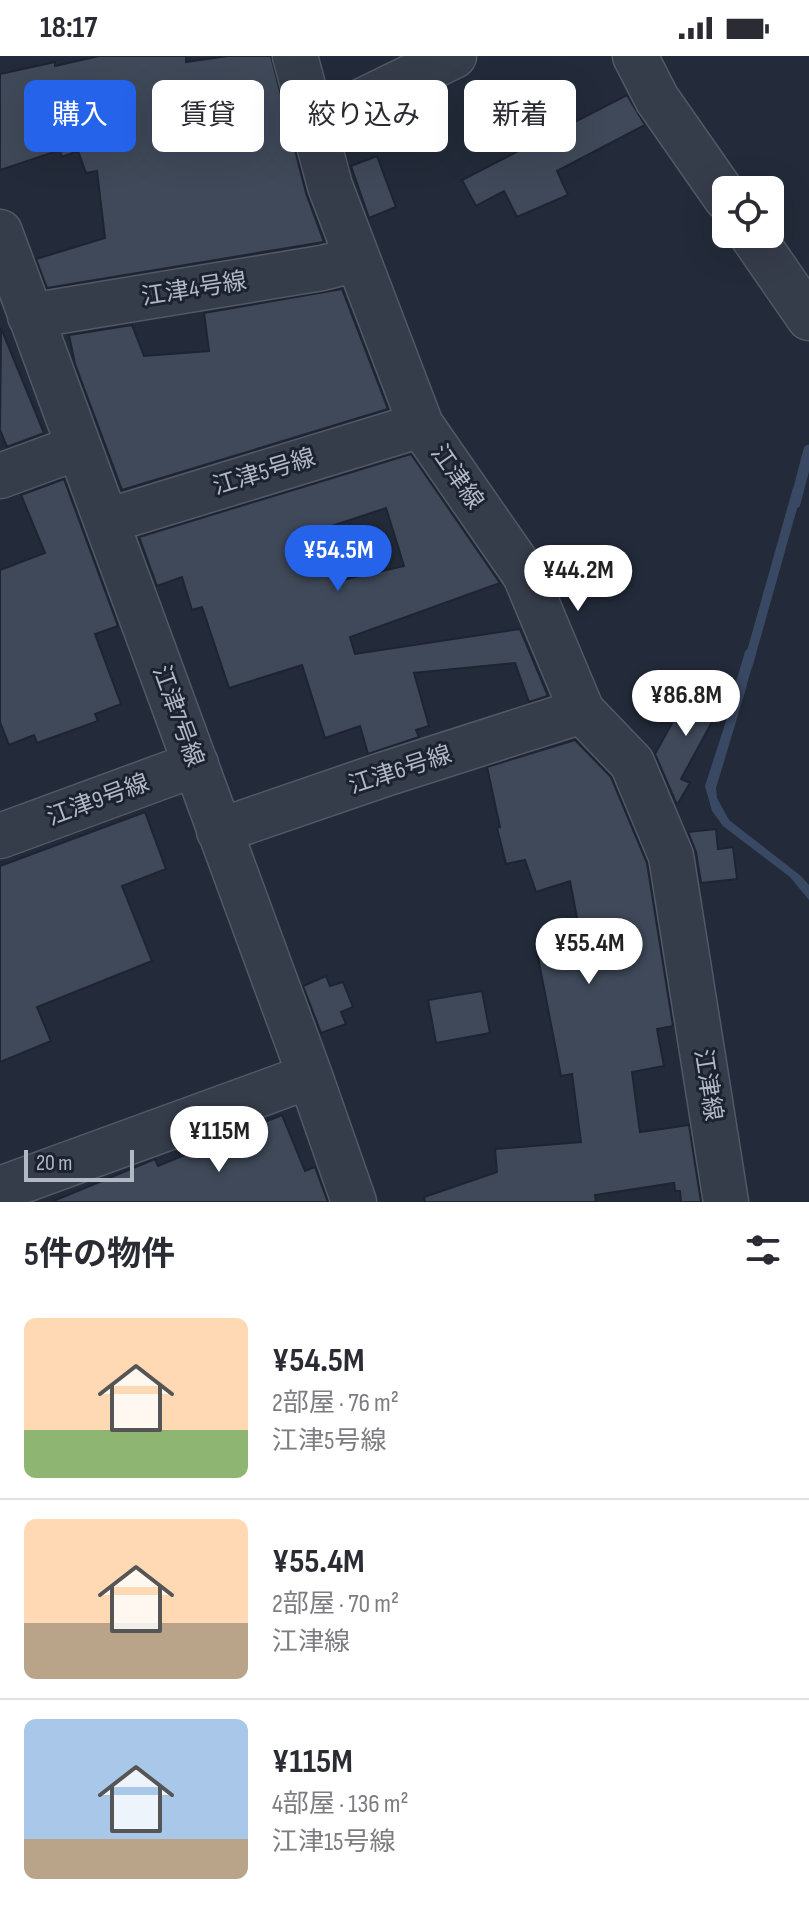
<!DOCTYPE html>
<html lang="ja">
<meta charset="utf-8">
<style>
:root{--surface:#fff;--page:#f2f2f3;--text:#2b2b33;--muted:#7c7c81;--line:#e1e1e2;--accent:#2563eb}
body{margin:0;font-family:"Sofia Sans Condensed","Noto Sans JP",sans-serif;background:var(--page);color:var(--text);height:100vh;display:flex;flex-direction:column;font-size:30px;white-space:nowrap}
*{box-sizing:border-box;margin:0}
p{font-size:26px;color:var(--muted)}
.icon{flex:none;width:44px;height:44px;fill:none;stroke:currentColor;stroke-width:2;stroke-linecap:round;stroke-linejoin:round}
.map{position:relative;height:1146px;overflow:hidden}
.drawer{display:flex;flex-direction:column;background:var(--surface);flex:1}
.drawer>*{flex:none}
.banner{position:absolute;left:24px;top:24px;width:762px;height:72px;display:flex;gap:16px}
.fabs{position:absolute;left:712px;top:120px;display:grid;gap:16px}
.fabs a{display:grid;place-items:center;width:72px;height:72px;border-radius:12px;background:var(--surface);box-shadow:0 8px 32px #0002;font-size:40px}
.scale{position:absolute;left:24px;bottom:20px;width:110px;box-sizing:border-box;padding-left:8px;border:4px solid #b2b8c6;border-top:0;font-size:22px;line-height:28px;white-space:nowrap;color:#b2b8c6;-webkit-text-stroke:6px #1c222f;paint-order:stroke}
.price{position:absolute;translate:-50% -68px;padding:0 18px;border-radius:28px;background:#fff;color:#222;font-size:26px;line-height:52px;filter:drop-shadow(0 2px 4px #0008)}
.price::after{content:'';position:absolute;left:50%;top:48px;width:24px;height:18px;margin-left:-12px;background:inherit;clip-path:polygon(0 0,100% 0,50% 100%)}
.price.selected{background:var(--accent);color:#fff}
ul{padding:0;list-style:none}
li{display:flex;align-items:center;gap:24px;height:200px;padding:0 24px}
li+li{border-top:2px solid var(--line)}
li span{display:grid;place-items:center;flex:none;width:224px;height:160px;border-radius:12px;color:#555}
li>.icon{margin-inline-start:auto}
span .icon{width:96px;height:96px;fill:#fffc;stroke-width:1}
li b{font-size:34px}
h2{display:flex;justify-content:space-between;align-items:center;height:96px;padding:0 24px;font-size:34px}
.chip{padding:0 28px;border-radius:12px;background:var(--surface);box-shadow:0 8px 32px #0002;font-size:28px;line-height:72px}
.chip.selected{background:var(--accent);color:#fff}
.status{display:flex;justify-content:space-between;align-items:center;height:56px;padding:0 40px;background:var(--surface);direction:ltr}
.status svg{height:22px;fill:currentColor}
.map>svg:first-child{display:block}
.water{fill:#394863}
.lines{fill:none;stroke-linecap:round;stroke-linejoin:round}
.stream{stroke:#394863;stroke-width:11}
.building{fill:#3f4959;stroke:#1e2431;stroke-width:2;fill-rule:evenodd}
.minor-casing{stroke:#525865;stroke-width:47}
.minor{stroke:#363d4a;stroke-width:44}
.labels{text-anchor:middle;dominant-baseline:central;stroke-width:6;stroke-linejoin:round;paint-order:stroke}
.street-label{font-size:24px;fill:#b2b8c6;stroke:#1c222f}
</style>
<div class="status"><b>18:17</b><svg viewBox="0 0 49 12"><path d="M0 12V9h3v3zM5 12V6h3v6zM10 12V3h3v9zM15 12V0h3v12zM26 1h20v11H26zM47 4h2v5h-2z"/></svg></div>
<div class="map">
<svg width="809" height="1146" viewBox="0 0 809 1146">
<rect width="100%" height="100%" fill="#232b3a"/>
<!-- water -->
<path class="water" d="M793,432L802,435L752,612L743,609Z
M739,625L747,629L716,732L717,742L729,764L801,820L809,829V844L790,821L723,770L712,755L705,730Z"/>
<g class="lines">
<!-- stream -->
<path class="stream" d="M795,447L809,394
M738,639L750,598"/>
</g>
<!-- building -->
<path class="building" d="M99,0H186V6L227,0H271L306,137L324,186L47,232L36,203L105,182L97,115L86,117L78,95L62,101L60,94L0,114V18L55,6V10Z
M627,39L645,69L557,115L568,139L517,161L504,135L476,150L462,124Z
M377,100L396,151L369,162L351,110Z
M342,233L388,353L122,434L75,308L69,279L132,269L144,300L209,295L204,257Z
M1,272L44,377L7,391L0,374Z
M411,398L500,527L350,581L355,598L520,573L548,640L529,646L515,607L414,617L429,670L416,674L419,681L368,698L360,670L325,682L302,609L229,632L202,551L192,554L182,521L157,530L139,481ZM386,452L404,510L342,524L332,470Z
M64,423L118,570L95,578L121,648L95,658L98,665L37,687L34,679L9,689L0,666V514L45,497L21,439Z
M693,629L720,643L712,666L681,723L690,727L677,749L655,698Z
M575,684L611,721L647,807L673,970L657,973L664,1010L632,1016L640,1076L689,1069L701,1146H681L680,1135H675L674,1127L595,1139L596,1146H425L424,1141L497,1116L495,1093L581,1086L572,1018L561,1020L537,896L582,888L570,825L536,836L525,804L506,808L497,772L500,771L487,711Z
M145,756L166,813L122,830L152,905L37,951L51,985L0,1006V810Z
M716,773L718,793L733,791L737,823L701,827L696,796L688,776Z
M326,920L330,930L343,926L353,951L341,956L346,968L321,977L303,930Z
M482,935L490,977L436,987L428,944Z
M282,1059L305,1115L315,1111L328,1146H51L155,1103L158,1110Z"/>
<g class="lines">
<defs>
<path id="minor" d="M295,0L330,130L421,369L525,519L582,655L632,707L671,800L726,1146
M635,0L657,43L726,142
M313,69L454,0
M0,176L310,1020L354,1146
M751,178L809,262
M30,260L322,212L357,203
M0,420L79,391
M107,465L421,369
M219,775L385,718L582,655
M0,780L196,708
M0,1133L310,1020"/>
</defs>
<!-- minor casing -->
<use href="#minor" class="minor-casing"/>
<!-- minor -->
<use href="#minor" class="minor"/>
</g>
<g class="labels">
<!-- street labels -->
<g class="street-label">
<text transform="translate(194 233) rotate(-9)">江津4号線</text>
<text transform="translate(264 416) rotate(-17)">江津5号線</text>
<text transform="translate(457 421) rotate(55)">江津線</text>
<text transform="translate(178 660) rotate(70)">江津7号線</text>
<text transform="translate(400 714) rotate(-18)">江津6号線</text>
<text transform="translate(98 744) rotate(-20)">江津9号線</text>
<text transform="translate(708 1029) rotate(81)">江津線</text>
</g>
</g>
</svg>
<div class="fabs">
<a><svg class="icon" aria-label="locate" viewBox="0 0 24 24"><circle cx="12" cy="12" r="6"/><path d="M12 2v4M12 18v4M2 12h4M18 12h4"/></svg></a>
</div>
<div class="scale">20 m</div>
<b class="price selected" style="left:338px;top:537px">¥54.5M</b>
<b class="price" style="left:578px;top:557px">¥44.2M</b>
<b class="price" style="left:686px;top:682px">¥86.8M</b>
<b class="price" style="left:589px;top:930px">¥55.4M</b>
<b class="price" style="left:219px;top:1118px">¥115M</b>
<div class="banner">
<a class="chip selected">購入</a>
<a class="chip">賃貸</a>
<a class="chip">絞り込み</a>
<a class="chip">新着</a>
</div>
</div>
<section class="drawer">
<h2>5件の物件<svg class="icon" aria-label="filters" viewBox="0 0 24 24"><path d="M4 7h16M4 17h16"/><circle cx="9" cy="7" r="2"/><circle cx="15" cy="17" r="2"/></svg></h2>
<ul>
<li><span style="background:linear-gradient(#ffd9b3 70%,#8fb573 0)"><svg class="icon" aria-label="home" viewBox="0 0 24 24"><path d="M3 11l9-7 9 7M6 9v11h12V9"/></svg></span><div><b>¥54.5M</b><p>2部屋 · 76 m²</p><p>江津5号線</p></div></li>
<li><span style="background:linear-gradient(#ffd9b3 65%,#b9a48a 0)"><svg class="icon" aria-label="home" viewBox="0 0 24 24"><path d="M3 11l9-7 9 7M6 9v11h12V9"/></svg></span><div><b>¥55.4M</b><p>2部屋 · 70 m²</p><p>江津線</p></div></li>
<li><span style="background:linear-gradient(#a9c7e8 75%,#b9a48a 0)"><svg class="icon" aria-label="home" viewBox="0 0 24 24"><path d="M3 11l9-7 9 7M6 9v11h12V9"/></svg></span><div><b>¥115M</b><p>4部屋 · 136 m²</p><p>江津15号線</p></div></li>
</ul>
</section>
